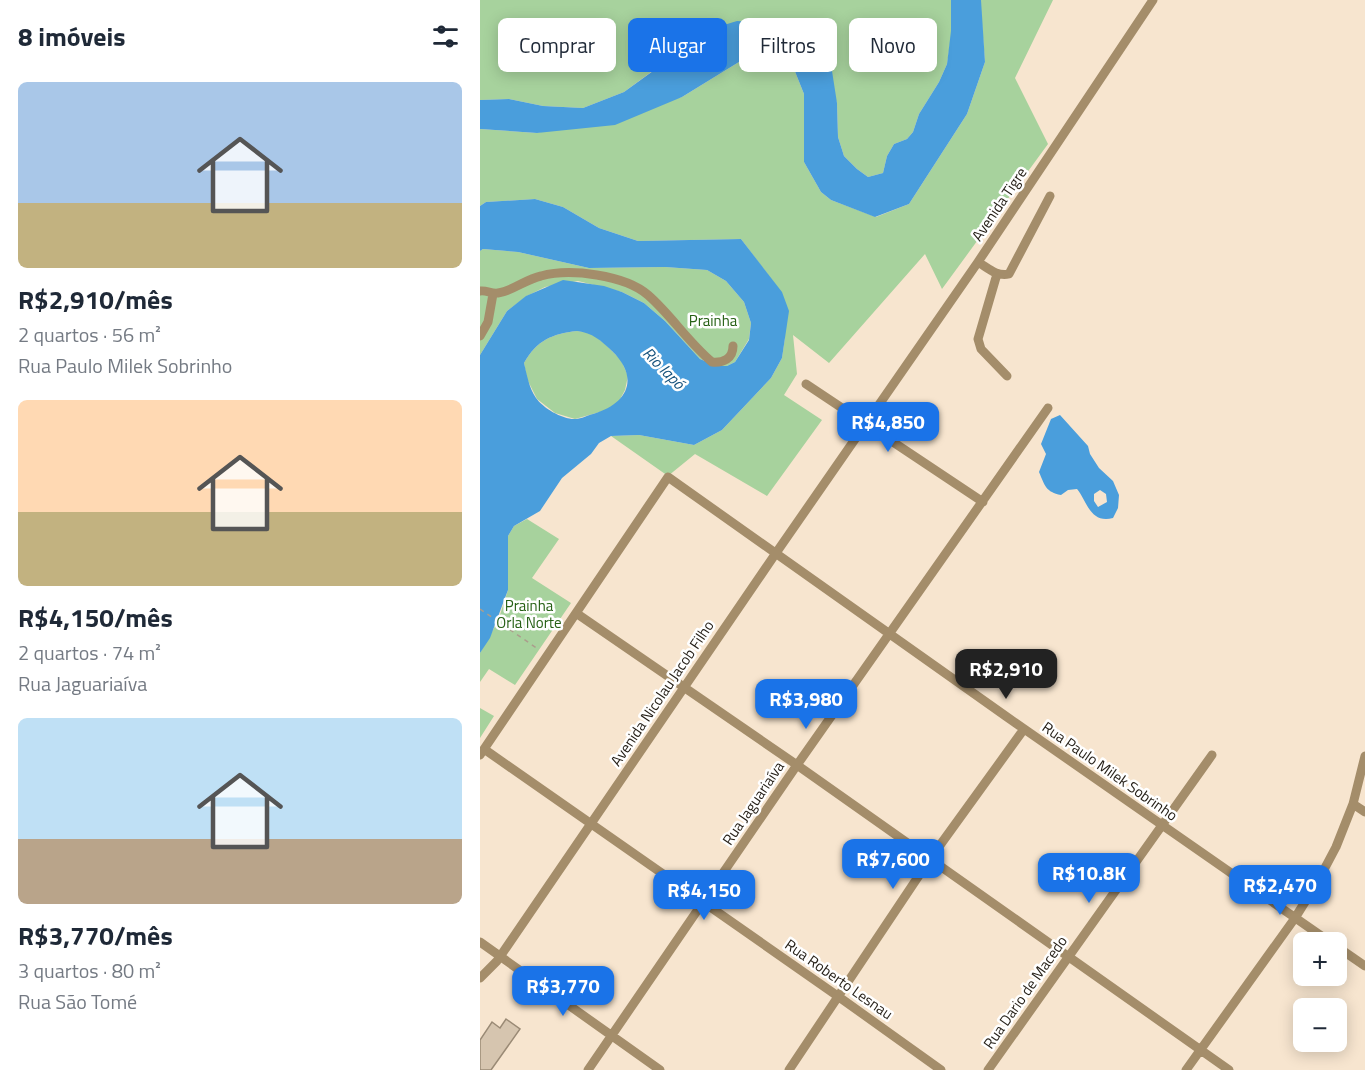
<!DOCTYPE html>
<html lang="pt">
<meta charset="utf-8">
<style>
:root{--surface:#fff;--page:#f6f6f7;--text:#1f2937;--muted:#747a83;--accent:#1a73e8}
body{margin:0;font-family:"Titillium Web",sans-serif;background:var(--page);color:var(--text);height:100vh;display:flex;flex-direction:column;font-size:22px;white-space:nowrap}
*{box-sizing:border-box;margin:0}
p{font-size:20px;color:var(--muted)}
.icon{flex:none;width:33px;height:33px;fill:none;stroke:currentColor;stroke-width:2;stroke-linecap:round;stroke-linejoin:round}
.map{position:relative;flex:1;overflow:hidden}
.sheet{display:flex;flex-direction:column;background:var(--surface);width:480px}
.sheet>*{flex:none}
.top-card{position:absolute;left:18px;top:18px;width:570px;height:54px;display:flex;gap:12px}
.fabs{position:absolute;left:813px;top:932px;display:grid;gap:12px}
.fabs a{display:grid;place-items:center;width:54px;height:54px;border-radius:9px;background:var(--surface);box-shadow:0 3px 15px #0003;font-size:30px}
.price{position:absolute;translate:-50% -51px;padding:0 14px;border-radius:12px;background:var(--accent);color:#fff;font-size:20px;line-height:39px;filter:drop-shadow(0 2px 3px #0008)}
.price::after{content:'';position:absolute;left:50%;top:36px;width:18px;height:14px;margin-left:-9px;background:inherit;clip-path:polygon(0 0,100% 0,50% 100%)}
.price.on{background:#222;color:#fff}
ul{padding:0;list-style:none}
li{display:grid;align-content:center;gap:12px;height:318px;padding:0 18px}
li span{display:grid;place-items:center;height:186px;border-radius:9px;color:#555}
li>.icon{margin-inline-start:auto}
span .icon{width:108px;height:108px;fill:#fffc;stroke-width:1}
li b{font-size:26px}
h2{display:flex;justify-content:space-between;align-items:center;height:72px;padding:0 18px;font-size:26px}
.tag{padding:0 21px;border-radius:9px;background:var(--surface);box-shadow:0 3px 15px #0003;font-size:21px;line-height:54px}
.tag.on{background:var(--accent);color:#fff}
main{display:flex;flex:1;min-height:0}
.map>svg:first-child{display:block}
.green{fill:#a7d29d}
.water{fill:#4a9edc;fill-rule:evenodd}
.building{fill:#d6c5af;stroke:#9a8a75;stroke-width:1.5}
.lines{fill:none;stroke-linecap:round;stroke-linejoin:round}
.path{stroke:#ab9d8c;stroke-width:1.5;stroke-dasharray:4.5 4.5;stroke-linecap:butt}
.minor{stroke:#a48d6a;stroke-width:9}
.labels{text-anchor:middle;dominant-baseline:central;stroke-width:5;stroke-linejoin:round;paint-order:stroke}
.street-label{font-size:15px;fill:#231d15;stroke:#fff}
.park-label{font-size:15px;fill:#266015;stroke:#fff}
.water-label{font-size:16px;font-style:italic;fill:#16527c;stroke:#fff}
</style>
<main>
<section class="sheet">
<h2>8 imóveis<svg class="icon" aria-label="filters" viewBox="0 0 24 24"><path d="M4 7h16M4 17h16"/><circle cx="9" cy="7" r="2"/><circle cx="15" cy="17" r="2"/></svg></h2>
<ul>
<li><span style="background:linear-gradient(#a9c7e8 65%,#c2b280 0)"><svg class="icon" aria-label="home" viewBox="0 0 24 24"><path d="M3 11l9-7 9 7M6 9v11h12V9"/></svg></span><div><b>R$2,910/mês</b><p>2 quartos · 56 m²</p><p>Rua Paulo Milek Sobrinho</p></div></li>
<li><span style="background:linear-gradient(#ffd9b3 60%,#c2b280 0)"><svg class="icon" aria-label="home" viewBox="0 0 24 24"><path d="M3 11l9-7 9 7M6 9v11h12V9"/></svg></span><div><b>R$4,150/mês</b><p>2 quartos · 74 m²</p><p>Rua Jaguariaíva</p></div></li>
<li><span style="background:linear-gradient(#bfe0f5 65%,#b9a48a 0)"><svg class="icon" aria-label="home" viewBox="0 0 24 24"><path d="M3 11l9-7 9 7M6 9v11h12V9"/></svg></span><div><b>R$3,770/mês</b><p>3 quartos · 80 m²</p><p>Rua São Tomé</p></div></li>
</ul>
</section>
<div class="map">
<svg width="885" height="1070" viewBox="0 0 885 1070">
<rect width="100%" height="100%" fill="#f7e5cf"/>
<!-- green -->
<path class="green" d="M0,0H471L472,31L467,64L459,82L439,114L433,132L427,139L414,144L407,156L403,173L388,177L377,169L364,156L358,137L357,103L335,44L220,36L144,92L103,108L63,106L29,99L0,100Z
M500,0H573L535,78L568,144L462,289L445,254L349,363L313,335L317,374L304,395L342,420L287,496L215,454L188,476L131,436L159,435L214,445L242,430L291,378L302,358L305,337L301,292L261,239L158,241L119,228L83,207L55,199L6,202L0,206V129L57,133L202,97L272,54L291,51L310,59L324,94V162L341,192L351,200L396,217L429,204L487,114L505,62Z
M3,249L38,252L109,268L185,267L227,270L246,281L264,302L271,323L269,339L255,362L247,366H237L220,359L185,321L164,303L142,292L98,281L65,287L47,296L27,311L0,355V251Z
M97,331L111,333L125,344L141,360L148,376L145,390L138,403L127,410L95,419L75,413L57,399L47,379L44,363C57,340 72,334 97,331Z
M47,519L79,539L52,578L91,603L35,685L9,669L0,682V653L18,621L28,590V536L34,526Z
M0,708L14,716L0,738Z"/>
<!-- water -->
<path class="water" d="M471,0H501L505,62L487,114L429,204L395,217L351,200L341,192L324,162V94L310,59L291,51L272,54L202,97L135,125L57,133L0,129V100L29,99L63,106L103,108L144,92L231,29L257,21L286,23L318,32L335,44L352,71L357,103L358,137L364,156L377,169L388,177L403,173L407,156L414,144L427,139L433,132L439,114L459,82L467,64L471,31Z
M55,199L83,207L119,228L158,241L261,239L302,292L309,311L302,358L291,378L242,430L214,445L159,435L131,436L119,443L111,454L82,478L60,511L34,526L28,536V590L10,638L0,653V355L27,311L46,296L83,280L124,286L142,292L164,303L185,321L220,359L237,366H247L255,362L269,340L271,323L264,302L246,281L227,270L185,267L109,268L38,252L3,249L0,251V206L6,202ZM97,331C113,333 120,340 132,351C160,378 148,404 113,414C108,415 101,419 96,419C83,420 63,408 56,398C49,388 47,375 44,363C57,340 72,334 97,331Z
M580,415L608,446L610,454L619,468L633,481L639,495L638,508L633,518C610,524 607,501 597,489L588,490L581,495C566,492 565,486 559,472L566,454L561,444L571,419ZM620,490L626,494L627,502L618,507L614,501V494Z"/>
<!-- building -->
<path class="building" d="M26,1019L40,1029L11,1070H0V1040L12,1022L20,1028Z"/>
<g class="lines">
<!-- path -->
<path class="path" d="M0,609L58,649"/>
<!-- minor -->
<path class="minor" d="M498,262C508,268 517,277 529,274L570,196
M517,274L498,339L501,349L527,376
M0,291C7,290 11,294 18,293C33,291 46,279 61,276C90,268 145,275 168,295C191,315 208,342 232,362C243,363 253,359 253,346
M0,336L8,322L13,294
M326,384L503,502
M96,613L317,765L749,1070
M4,749L359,997L461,1070
M0,755L188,477L527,717L850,942
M873,804L885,812
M0,942L180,1070
M856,946L885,966
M0,978L17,961L296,553L498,262L673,0
M108,1070L317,765L568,408
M309,1070L450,859L544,729
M508,1070L732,755
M706,1070L815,918L838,881L856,847L873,804L885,756"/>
</g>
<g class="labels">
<!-- street labels -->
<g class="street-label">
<text transform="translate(519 204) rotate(-56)">Avenida Tigre</text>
<text transform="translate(182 693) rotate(-56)">Avenida Nicolau Jacob Filho</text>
<text transform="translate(630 771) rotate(35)">Rua Paulo Milek Sobrinho</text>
<text transform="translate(273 803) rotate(-56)">Rua Jaguariaíva</text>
<text transform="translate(359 979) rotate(35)">Rua Roberto Lesnau</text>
<text transform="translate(545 992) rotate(-55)">Rua Dario de Macedo</text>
</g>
<!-- park labels -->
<g class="park-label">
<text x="233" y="320">Prainha</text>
<text x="49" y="605">Prainha<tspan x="49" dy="17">Orla Norte</tspan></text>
</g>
<!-- water labels -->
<g class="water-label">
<text transform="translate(184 368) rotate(45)">Rio Iapó</text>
</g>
</g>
</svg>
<div class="fabs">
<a>+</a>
<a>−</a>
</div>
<b class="price" style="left:408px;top:453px">R$4,850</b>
<b class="price on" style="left:526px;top:700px">R$2,910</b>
<b class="price" style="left:326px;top:730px">R$3,980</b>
<b class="price" style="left:413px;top:890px">R$7,600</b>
<b class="price" style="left:609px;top:904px">R$10.8K</b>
<b class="price" style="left:800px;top:916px">R$2,470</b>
<b class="price" style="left:224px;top:921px">R$4,150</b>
<b class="price" style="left:83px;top:1017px">R$3,770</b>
<div class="top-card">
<a class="tag">Comprar</a>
<a class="tag on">Alugar</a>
<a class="tag">Filtros</a>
<a class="tag">Novo</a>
</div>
</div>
</main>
